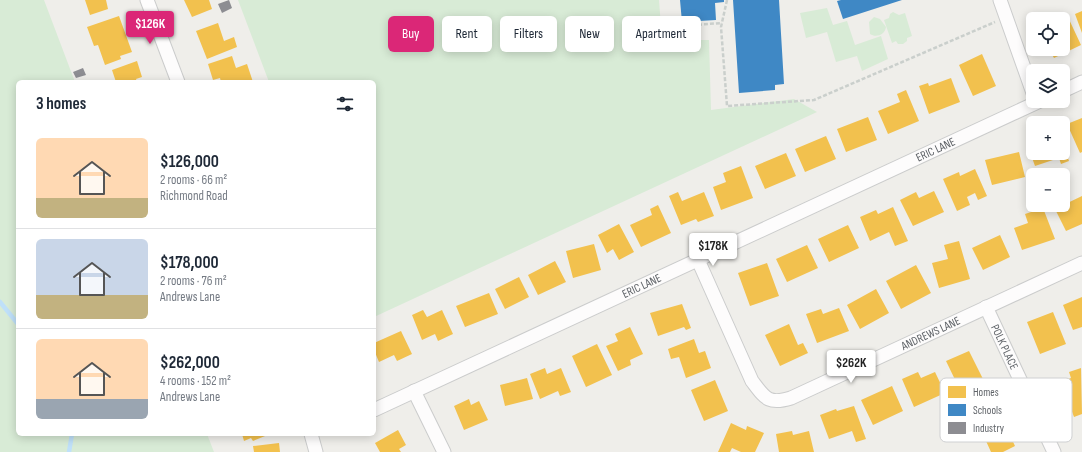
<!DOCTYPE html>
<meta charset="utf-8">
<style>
:root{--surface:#fff;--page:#f6f6f7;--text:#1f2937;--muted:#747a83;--line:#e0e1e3;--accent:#db2777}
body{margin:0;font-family:"Sofia Sans Condensed",sans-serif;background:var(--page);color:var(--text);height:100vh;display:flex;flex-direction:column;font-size:15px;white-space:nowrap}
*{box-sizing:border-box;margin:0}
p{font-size:13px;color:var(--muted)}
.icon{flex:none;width:22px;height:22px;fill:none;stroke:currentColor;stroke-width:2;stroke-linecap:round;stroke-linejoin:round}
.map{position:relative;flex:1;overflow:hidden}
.sheet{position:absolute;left:16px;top:80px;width:360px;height:356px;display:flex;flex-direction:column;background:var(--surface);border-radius:6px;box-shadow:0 2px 10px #0003}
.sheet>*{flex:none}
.hud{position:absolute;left:388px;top:16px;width:380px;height:36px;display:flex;gap:8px}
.controls{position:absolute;left:1026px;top:12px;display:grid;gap:8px}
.controls a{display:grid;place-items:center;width:44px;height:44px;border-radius:6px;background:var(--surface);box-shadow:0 2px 10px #0003;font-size:20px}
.price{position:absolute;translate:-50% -34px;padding:0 9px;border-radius:4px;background:#fff;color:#222;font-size:13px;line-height:26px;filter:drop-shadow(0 1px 2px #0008)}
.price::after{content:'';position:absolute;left:50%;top:24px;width:12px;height:9px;margin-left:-6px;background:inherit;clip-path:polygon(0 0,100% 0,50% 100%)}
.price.current{background:var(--accent);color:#fff}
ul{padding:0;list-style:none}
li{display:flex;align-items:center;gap:12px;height:100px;padding:0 20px}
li+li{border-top:1px solid var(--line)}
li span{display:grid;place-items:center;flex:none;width:112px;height:80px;border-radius:6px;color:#555}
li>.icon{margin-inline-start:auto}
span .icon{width:48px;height:48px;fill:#fffc;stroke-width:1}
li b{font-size:17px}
h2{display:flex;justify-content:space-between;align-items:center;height:48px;padding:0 20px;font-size:17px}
.chip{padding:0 14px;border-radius:6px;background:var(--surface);box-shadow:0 2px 10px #0003;font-size:14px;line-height:36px}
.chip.current{background:var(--accent);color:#fff}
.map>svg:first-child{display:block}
.green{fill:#d8ebd6}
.homes{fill:#f2c14e}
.schools{fill:#3f88c5}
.industry{fill:#8d8d92}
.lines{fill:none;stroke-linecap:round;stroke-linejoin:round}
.stream{stroke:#bfe0f9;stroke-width:4.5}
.minor-casing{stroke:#cbcccc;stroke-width:15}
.path{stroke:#cacfcc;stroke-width:2.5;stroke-dasharray:4 2;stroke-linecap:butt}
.minor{stroke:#fdfcfc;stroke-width:13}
.labels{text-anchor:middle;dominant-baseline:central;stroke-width:4;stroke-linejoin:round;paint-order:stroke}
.street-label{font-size:12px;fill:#5f6368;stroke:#fff}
.key{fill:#fff;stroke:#cfd0d2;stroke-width:1}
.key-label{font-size:11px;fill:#5f6368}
</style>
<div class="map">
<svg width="1082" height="452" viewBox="0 0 1082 452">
<rect width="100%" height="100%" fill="#efeeea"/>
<!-- green -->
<path class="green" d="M0,0H44L75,82H18V434H207L214,452H0Z
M238,0H659L662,40H709L711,110L794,99L817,112L374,317V82H269Z
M827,8L833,25L847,21L855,45L881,36L888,59L862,71L857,56L836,62L827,32L806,38L800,13Z
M893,12L899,15L905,13L912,36L907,38V41L903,44H898L896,41L892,43L884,20L889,18L890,14Z
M874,17L880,19L886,27C885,35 876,38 870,34L869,22Z"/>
<!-- homes -->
<path class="homes" d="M85,0H106L108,9L90,15Z
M184,0H209L212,9L192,17Z
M1082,11V33L1075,14Z
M1067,15L1081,45L1054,58L1049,49H1063V19H1058Z
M119,16L132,52L120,56L121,59L105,65L98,45L94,46L87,27Z
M218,23L224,41L234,37L237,47L207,59L196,31Z
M982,54L996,86L973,96L959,65Z
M232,56L236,68L247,64L253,82H221L220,78L213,80L208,64Z
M137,61L142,77L136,79L137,82H116L112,70Z
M951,78L960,102L929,114L919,86L928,83L929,86Z
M906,90L919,121L888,134L878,111L900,102L897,94Z
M868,117L877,140L846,152L837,129Z
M1082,118V152L1080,153L1067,124Z
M826,136L836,159L805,172L795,149Z
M1033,138V153H1063V144L1069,161L1061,164L1059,158L1035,166L1026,141Z
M1019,152L1025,177L992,185L985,160Z
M786,153L796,176L765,189L755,166Z
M741,166L753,198L721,210L713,187L726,182L723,173Z
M975,169L987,196L978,200L975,193L967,197L970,205L957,211L943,179L959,172L960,176Z
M934,191L944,212L913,226L900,200L916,192L919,198Z
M678,192L682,201L704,192L714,216L698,222L696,219L681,225L669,196Z
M1082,196V224L1066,231L1055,209Z
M658,205L671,233L641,247L630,225L652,215L650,209Z
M893,207L908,241L895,246L889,232L870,241L860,217L876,210L878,214Z
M1043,208L1055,239L1022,250L1014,228L1028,223L1025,214Z
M619,224L634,252L619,260L613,249L607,253L598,235Z
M848,225L859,248L829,262L818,239Z
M1000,235L1010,257L983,270L972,248Z
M959,241L970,279L939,288L932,263L948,259L944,245Z
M594,244L601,270L573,278L566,251Z
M807,245L818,268L787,282L776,259Z
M555,261L566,282L538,295L528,275Z
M767,263L779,296L750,306L738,273Z
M916,265L931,293L901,309L886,281Z
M519,277L529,297L505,309L495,289Z
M876,289L889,313L860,329L847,305Z
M489,293L498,314L465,327L456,306Z
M1082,297V327L1073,330L1063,305Z
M682,304L691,328L686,330L684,327L658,336L650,313Z
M839,308L849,331L817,343L806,314L821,309L823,314Z
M423,310L427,317L442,310L453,334L438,341L435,334L422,340L412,315Z
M1053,312L1066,344L1040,354L1027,322Z
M789,324L798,345L803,343L808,353L780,366L765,335Z
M630,327L643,354L630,360L631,365L618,371L606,346L618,341L615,334Z
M401,331L412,354L397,361L394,355L379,362L374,350V343Z
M694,339L699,353L705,351L711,368L686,378L679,357L671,359L668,349Z
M597,344L612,375L586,387L572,356Z
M969,351L984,381L961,392L946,361Z
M545,368L547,374L561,368L571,392L560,396L558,391L540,399L530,374Z
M1081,368L1082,414L1074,417L1061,382L1071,378L1069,372Z
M918,372L921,378L935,372L945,393L914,407L902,379Z
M527,378L533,399L505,406L500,385Z
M715,380L728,411L704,421L691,390Z
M892,386L903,411L873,425L861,400Z
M469,399L471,405L479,401L488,420L464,430L454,406Z
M854,406L866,439L856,442L852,431L829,439L820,415L836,409L837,411Z
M1000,414L1015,446L1003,452H991L981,430L988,426L985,421Z
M731,423L746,430L747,426L764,433L755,452H741L732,448L730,452H718Z
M398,430L406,445L399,449L401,452H380L375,443Z
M792,431L793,435L809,431L814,452H779L776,434Z
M242,434H270L253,441L251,438L244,441Z
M279,443L280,452H254L253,446Z"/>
<!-- schools -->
<path class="schools" d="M680,0H724V2L715,3L716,20L682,22Z
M733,0H779L784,84L775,85V90L739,93Z
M841,0H902L843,19L837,1Z"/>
<!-- industry -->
<path class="industry" d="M229,0L232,8L222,13L218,4Z
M83,68L86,75L76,78L73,72Z"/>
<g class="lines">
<!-- stream -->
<path class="stream" d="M0,302L18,324
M69,452L72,434"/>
<defs>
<g id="minor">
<path d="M147,0L178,82"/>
<path d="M1000,0L1033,93"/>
<path d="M1063,91L1082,82"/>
<path id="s1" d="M698,260L752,381C765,398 768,405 791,398L1082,263"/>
<path id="s2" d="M986,307L1054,452"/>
<path d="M414,391L444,452"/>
<path id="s3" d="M374,410L1040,101"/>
<path d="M311,434L316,452"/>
</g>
</defs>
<!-- minor casing -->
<use href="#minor" class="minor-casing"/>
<!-- path -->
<path class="path" d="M727,0L721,27L727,106L814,100L995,22
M680,26L722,23"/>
<!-- minor -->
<use href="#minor" class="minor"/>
</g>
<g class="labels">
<!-- street labels -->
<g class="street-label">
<text stroke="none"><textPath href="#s3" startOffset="619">ERIC LANE</textPath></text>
<text stroke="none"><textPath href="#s3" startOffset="295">ERIC LANE</textPath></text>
<text stroke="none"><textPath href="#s1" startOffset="334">ANDREWS LANE</textPath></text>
<text stroke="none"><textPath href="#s2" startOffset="44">POLK PLACE</textPath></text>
</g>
</g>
<!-- legend -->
<rect x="940" y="378" width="132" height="64" rx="6" class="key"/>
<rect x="948" y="386" width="18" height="12" fill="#f2c14e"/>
<rect x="948" y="404" width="18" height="12" fill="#3f88c5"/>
<rect x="948" y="422" width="18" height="12" fill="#8d8d92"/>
<g class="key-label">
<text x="973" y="396">Homes</text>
<text x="973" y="414">Schools</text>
<text x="973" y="432">Industry</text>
</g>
</svg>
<div class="controls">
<a><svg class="icon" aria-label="locate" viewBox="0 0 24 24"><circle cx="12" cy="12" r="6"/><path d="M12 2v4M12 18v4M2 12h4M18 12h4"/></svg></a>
<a><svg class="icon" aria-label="layers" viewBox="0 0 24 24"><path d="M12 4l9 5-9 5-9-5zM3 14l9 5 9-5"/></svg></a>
<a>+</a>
<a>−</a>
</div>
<b class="price current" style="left:150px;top:45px">$126K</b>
<b class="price" style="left:713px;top:267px">$178K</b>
<b class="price" style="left:851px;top:384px">$262K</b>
<div class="hud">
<a class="chip current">Buy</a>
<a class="chip">Rent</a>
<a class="chip">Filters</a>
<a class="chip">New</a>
<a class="chip">Apartment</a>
</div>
<section class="sheet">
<h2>3 homes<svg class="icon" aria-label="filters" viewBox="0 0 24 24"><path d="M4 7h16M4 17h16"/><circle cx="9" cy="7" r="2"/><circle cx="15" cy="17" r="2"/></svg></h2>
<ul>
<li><span style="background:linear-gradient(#ffd9b3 75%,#c2b280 0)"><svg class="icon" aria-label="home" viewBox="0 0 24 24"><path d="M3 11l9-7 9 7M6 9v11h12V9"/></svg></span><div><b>$126,000</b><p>2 rooms · 66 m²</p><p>Richmond Road</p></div></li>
<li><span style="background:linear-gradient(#c9d6e8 70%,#c2b280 0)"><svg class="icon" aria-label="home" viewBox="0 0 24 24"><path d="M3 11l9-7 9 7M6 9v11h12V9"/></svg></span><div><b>$178,000</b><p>2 rooms · 76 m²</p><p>Andrews Lane</p></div></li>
<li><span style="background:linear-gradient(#ffd9b3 75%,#9aa5b1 0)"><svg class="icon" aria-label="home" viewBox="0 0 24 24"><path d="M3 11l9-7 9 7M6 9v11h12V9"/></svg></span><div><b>$262,000</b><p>4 rooms · 152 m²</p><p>Andrews Lane</p></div></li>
</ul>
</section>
</div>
